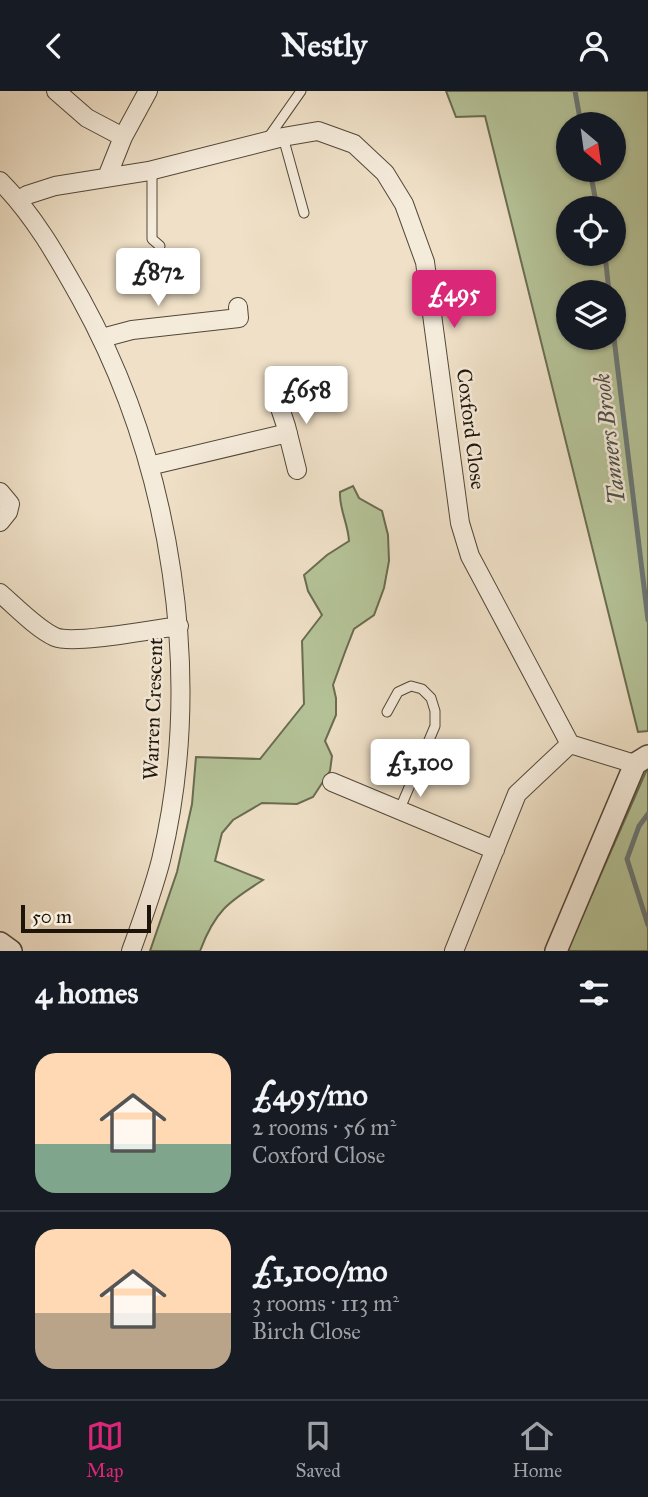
<!DOCTYPE html>
<meta charset="utf-8">
<style>
:root{--surface:#171b24;--page:#242831;--text:#f1f3f6;--muted:#9ea1a6;--line:#363941;--accent:#db2777}
body{margin:0;font-family:"IM FELL Great Primer",serif;background:var(--page);color:var(--text);height:100vh;display:flex;flex-direction:column;font-size:26px;white-space:nowrap}
*{box-sizing:border-box;margin:0}
p{font-size:23px;color:var(--muted)}
.icon{flex:none;width:38px;height:38px;fill:none;stroke:currentColor;stroke-width:2;stroke-linecap:round;stroke-linejoin:round}
.map{position:relative;height:860px;overflow:hidden}
.details{display:flex;flex-direction:column;background:var(--surface);flex:1}
.details>*{flex:none}
.needle{width:46px;rotate:151deg}
.controls{position:absolute;left:556px;top:21px;display:grid;gap:14px}
.controls a{display:grid;place-items:center;width:70px;height:70px;border-radius:50%;background:var(--surface);box-shadow:0 2px 5px #0004;font-size:35px}
.scale{position:absolute;left:21px;bottom:18px;width:130px;box-sizing:border-box;padding-left:7px;border:4px solid #1e150a;border-top:0;font-size:19px;line-height:24px;white-space:nowrap;color:#1e150a;-webkit-text-stroke:5px #f5ebdb;paint-order:stroke}
.price{position:absolute;translate:-50% -60px;padding:0 16px;border-radius:7px;background:#fff;color:#222;font-size:23px;line-height:46px;filter:drop-shadow(0 2px 4px #0008)}
.price::after{content:'';position:absolute;left:50%;top:42px;width:21px;height:16px;margin-left:-10px;background:inherit;clip-path:polygon(0 0,100% 0,50% 100%)}
.price.on{background:var(--accent);color:#fff}
ul{padding:0;list-style:none}
li{display:flex;align-items:center;gap:21px;height:175px;padding:0 35px}
li+li{border-top:2px solid var(--line)}
li span{display:grid;place-items:center;flex:none;width:196px;height:140px;border-radius:21px;color:#555}
li>.icon{margin-inline-start:auto}
span .icon{width:84px;height:84px;fill:#fffc;stroke-width:1}
li b{font-size:30px}
h2{display:flex;justify-content:space-between;align-items:center;height:84px;padding:0 35px;font-size:30px}
header{display:flex;justify-content:space-between;align-items:center;height:91px;padding:0 35px;background:var(--surface);font-size:32px;font-weight:700}
.tabs{display:flex;justify-content:space-around;align-items:center;height:98px;border-top:2px solid var(--line);background:var(--surface);font-size:19px;color:var(--muted)}
.tabs a{display:grid;justify-items:center;gap:4px}
.tabs .on{color:var(--accent)}
.map>svg:first-child{display:block}
.green{fill:#b5c398;stroke:#6a6c51;stroke-width:2;fill-rule:evenodd}
.lines{fill:none;stroke-linecap:round;stroke-linejoin:round}
.stream{stroke:#6b7877;stroke-width:5}
.service-casing{stroke:#524839;stroke-width:11}
.minor-casing{stroke:#524839;stroke-width:20}
.tertiary-casing{stroke:#524839;stroke-width:24}
.service{stroke:#f5ebdb;stroke-width:9}
.minor{stroke:#f5ebdb;stroke-width:18}
.tertiary{stroke:#f5ebdb;stroke-width:21}
.labels{text-anchor:middle;dominant-baseline:central;stroke-width:5;stroke-linejoin:round;paint-order:stroke}
.street-label{font-size:21px;fill:#1e150a;stroke:#f5ebdb}
.water-label{font-size:23px;font-style:italic;fill:#4b4f4a;stroke:#f5ebdb}
</style>
<header><svg class="icon" aria-label="back" viewBox="0 0 24 24"><path d="M15 5l-7 7 7 7"/></svg>Nestly<svg class="icon" aria-label="person" viewBox="0 0 24 24"><circle cx="12" cy="8" r="4"/><path d="M4 21q1-7 8-7t8 7"/></svg></header>
<div class="map">
<svg width="648" height="860" viewBox="0 0 648 860">
<rect width="100%" height="100%" fill="#efe0c7"/>
<filter id="stains"><feTurbulence type="fractalNoise" baseFrequency=".00286" numOctaves="4"/><feColorMatrix values="0 0 0 0 .2 0 0 0 0 .09 0 0 0 0 .02 0 0 0 .5 -.17"/></filter>
<radialGradient id="worn" r=".72"><stop offset=".6" stop-color="#630" stop-opacity="0"/><stop offset="1" stop-color="#630" stop-opacity=".3"/></radialGradient>
<!-- green -->
<path class="green" d="M446,0H648V640L638,641L485,25L456,26ZM614,33V79H569V33ZM569,117H614V163H569ZM569,201H614V247H569Z
M353,395L359,407L382,420L388,444L389,470L384,497L374,524L354,538L345,561L333,594L336,607V624L325,650L332,665L330,680L313,706L297,713L262,712L233,729L222,742L215,770L263,789C228,811 215,820 200,860H150L177,781L192,713L196,666L260,668L304,613L302,550L322,524L308,500L304,484L327,464L349,450C348,432 339,418 340,401Z
M648,676V860H567Z"/>
<g class="lines">
<!-- stream -->
<path class="stream" d="M575,0L581,33
M590,79L597,117
M605,163L609,201
M614,247L648,529
M648,723L639,735L627,768L648,834"/>
<defs>
<path id="service" d="M283,46L304,122
M268,47L301,0
M152,79V148L160,155
M387,621L398,601L411,595L422,598L431,607L435,620V635L399,720"/>
<path id="minor" d="M56,0L87,27L123,46
M107,86L123,46L148,0
M0,90C34,124 58,167 81,208C172,373 205,585 161,769C153,800 142,830 131,860
M18,110L27,104L55,95L149,80L283,46L318,40L354,53L385,82L404,113L425,171L460,432L470,465L570,653L635,673
M102,247L132,239L239,227L238,216
M275,302L286,335L297,379
M149,375L288,342
M0,401L10,413L8,421L0,431
M0,502C15,515 37,538 55,546C73,554 155,538 179,535
M332,691L495,759
M454,860L517,703L570,653"/>
<path id="tertiary" d="M0,852L11,860
M556,860L635,673L648,665"/>
</defs>
<!-- service casing -->
<use href="#service" class="service-casing"/>
<!-- minor casing -->
<use href="#minor" class="minor-casing"/>
<!-- tertiary casing -->
<use href="#tertiary" class="tertiary-casing"/>
<!-- service -->
<use href="#service" class="service"/>
<!-- minor -->
<use href="#minor" class="minor"/>
<!-- tertiary -->
<use href="#tertiary" class="tertiary"/>
</g>
<g class="labels">
<!-- street labels -->
<g class="street-label">
<text transform="translate(471 338) rotate(83)">Coxford Close</text>
<text transform="translate(153 618) rotate(-88)">Warren Crescent</text>
</g>
<!-- water labels -->
<g class="water-label">
<text transform="translate(609 348) rotate(-97)">Tanners Brook</text>
</g>
</g>
<rect width="100%" height="100%" filter="url(#stains)"/>
<rect width="100%" height="100%" fill="url(#worn)"/>
</svg>
<div class="controls">
<a><svg class="needle" viewBox="-14 -14 28 28"><path d="M0-13l5 13h-10z" fill="#e53935"/><path d="M0 13l5-13h-10z" fill="#9ea1a6"/></svg></a>
<a><svg class="icon" aria-label="locate" viewBox="0 0 24 24"><circle cx="12" cy="12" r="6"/><path d="M12 2v4M12 18v4M2 12h4M18 12h4"/></svg></a>
<a><svg class="icon" aria-label="layers" viewBox="0 0 24 24"><path d="M12 4l9 5-9 5-9-5zM3 14l9 5 9-5"/></svg></a>
</div>
<div class="scale">50 m</div>
<b class="price" style="left:158px;top:217px">£872</b>
<b class="price on" style="left:454px;top:239px">£495</b>
<b class="price" style="left:306px;top:335px">£658</b>
<b class="price" style="left:420px;top:708px">£1,100</b>
</div>
<section class="details">
<h2>4 homes<svg class="icon" aria-label="filters" viewBox="0 0 24 24"><path d="M4 7h16M4 17h16"/><circle cx="9" cy="7" r="2"/><circle cx="15" cy="17" r="2"/></svg></h2>
<ul>
<li><span style="background:linear-gradient(#ffd9b3 65%,#7fa58c 0)"><svg class="icon" aria-label="home" viewBox="0 0 24 24"><path d="M3 11l9-7 9 7M6 9v11h12V9"/></svg></span><div><b>£495/mo</b><p>2 rooms · 56 m²</p><p>Coxford Close</p></div></li>
<li><span style="background:linear-gradient(#ffd9b3 60%,#b9a48a 0)"><svg class="icon" aria-label="home" viewBox="0 0 24 24"><path d="M3 11l9-7 9 7M6 9v11h12V9"/></svg></span><div><b>£1,100/mo</b><p>3 rooms · 113 m²</p><p>Birch Close</p></div></li>
</ul>
</section>
<nav class="tabs">
<a class="on"><svg class="icon" aria-label="map" viewBox="0 0 24 24"><path d="M3 6l6-2 6 2 6-2v14l-6 2-6-2-6 2zM9 4v14M15 6v14"/></svg>Map</a>
<a><svg class="icon" aria-label="saved" viewBox="0 0 24 24"><path d="M7 4h10v16l-5-4-5 4z"/></svg>Saved</a>
<a><svg class="icon" aria-label="home" viewBox="0 0 24 24"><path d="M3 11l9-7 9 7M6 9v11h12V9"/></svg>Home</a>
</nav>
